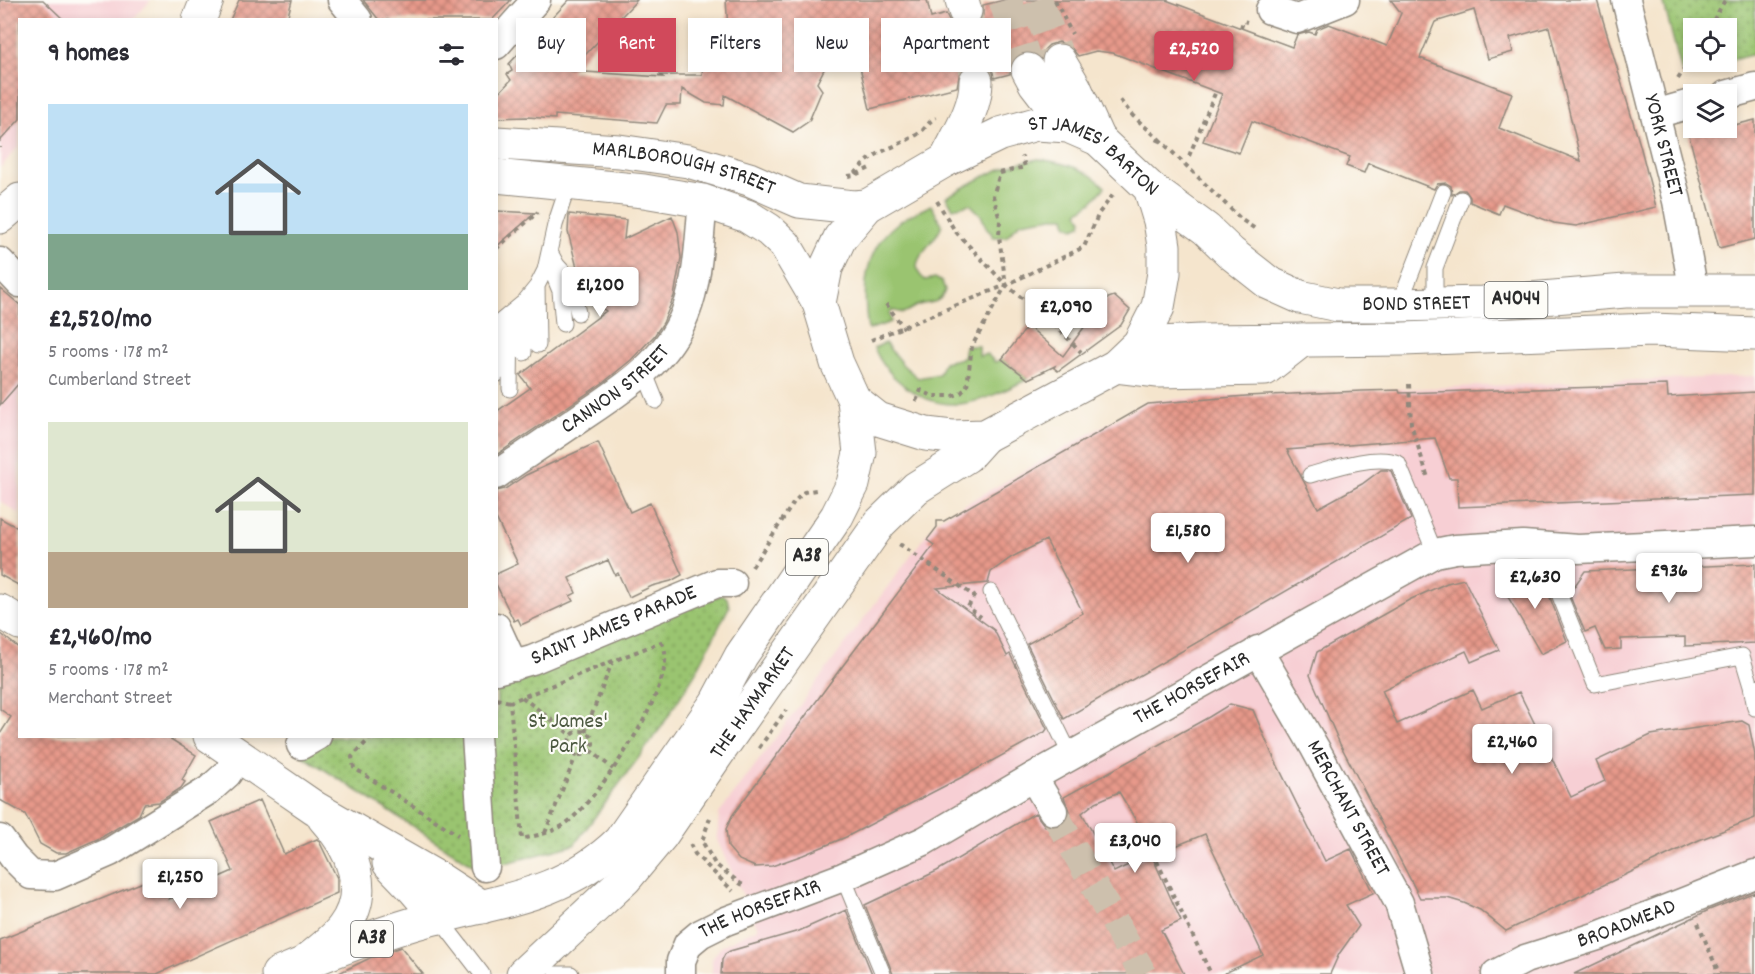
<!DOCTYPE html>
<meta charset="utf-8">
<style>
:root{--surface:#fff;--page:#f2f2f3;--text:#2b2b33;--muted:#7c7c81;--accent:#d1495b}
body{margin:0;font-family:Dekko,sans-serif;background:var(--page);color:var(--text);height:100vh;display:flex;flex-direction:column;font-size:22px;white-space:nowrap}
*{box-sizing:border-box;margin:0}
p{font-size:20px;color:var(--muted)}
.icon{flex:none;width:33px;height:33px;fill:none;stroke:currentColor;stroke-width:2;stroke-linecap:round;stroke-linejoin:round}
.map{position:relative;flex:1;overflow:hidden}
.details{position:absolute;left:18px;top:18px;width:480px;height:720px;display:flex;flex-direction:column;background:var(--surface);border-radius:0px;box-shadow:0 3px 9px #0003}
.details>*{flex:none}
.banner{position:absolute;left:516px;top:18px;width:570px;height:54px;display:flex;gap:12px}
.tools{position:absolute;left:1683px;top:18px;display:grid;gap:12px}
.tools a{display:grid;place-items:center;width:54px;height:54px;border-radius:0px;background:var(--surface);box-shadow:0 3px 9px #0003;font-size:30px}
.price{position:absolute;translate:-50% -51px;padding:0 14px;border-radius:6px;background:#fff;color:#222;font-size:20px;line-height:39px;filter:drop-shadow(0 2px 3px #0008)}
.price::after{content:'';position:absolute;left:50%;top:36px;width:18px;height:14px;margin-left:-9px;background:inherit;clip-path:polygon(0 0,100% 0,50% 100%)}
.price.on{background:var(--accent);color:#fff}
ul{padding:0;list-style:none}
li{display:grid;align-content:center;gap:12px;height:318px;padding:0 30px}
li span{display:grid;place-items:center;height:186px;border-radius:0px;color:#555}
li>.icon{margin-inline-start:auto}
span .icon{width:108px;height:108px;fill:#fffc;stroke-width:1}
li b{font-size:26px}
h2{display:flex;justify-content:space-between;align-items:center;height:72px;padding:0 30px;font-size:26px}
.chip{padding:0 21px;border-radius:0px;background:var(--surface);box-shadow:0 3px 9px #0003;font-size:21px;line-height:54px}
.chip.on{background:var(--accent);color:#fff}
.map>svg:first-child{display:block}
.built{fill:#f7cfd4}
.green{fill:#9ac470;stroke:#62784e;stroke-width:1.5}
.park{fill:url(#park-dots);stroke:#62784e;stroke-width:1.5;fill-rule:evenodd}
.building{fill:url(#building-cross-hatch);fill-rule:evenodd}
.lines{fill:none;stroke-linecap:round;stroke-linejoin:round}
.street-tunnel{stroke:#cdc0ad;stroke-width:28;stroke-dasharray:28 14;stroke-linecap:butt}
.primary-tunnel{stroke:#cdc0ad;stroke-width:33;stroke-dasharray:33 16;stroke-linecap:butt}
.lane-casing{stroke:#90887c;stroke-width:17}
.street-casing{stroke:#90887c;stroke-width:31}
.secondary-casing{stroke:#90887c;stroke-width:35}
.primary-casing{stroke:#90887c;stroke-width:35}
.highway-casing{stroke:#90887c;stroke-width:35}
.path{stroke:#90887c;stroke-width:4;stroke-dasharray:4.5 4.5;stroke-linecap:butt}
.lane{stroke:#fff;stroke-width:15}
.street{stroke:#fff;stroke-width:28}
.secondary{stroke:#fff;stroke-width:33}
.primary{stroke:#fff;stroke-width:33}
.highway{stroke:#fff;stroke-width:33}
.labels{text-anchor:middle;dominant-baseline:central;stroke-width:4.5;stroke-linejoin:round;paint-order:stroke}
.shield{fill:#fdfcf7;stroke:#6a6a68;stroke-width:1.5}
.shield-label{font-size:21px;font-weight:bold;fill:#2b2b2b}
.street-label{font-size:22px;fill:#2b2b2b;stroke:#fdfcf7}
.park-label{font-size:22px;fill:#4c5940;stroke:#fdfcf7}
</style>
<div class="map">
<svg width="1755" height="974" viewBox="0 0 1755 974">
<defs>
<pattern id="park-dots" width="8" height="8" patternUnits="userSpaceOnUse" patternTransform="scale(1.5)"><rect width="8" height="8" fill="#9ac470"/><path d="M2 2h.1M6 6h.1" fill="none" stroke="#7e9f5c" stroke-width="1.8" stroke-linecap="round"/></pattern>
<pattern id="building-cross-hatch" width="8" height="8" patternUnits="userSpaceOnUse" patternTransform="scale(1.5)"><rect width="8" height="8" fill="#e7998a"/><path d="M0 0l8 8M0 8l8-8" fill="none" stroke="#bb7d71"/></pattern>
</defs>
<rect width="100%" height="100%" fill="#fdfcf7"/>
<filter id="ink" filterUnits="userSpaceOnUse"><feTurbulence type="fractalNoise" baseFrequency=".0167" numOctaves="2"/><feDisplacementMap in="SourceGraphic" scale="12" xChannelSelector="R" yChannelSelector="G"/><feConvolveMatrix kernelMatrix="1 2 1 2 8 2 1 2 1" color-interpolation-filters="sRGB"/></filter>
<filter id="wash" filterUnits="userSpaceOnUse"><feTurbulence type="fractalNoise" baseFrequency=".008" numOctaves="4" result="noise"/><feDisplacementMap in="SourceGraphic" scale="24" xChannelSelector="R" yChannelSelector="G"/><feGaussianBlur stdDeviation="1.35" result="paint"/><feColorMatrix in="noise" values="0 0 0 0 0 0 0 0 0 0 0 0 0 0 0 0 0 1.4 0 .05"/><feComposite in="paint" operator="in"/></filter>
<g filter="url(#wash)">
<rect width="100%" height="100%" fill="#f5e5cd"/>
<!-- built -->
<path class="built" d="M0,0H151L134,19L20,20L19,146L0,168Z
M0,289L19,307V514L0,501Z
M1755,376V974H712V959L721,946L758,928L717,840L719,814L937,520L1148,401L1240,395Z"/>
<!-- green -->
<path class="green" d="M1039,159C1064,163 1087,168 1105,187L1092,202L1078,212L1082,219L1081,225L1074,228L1067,225L1065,217H1053L1021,222L1006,237H992V234L987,229L981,215L970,204L953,208L946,197C980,179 1001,164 1039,159Z
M931,205L942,225C936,244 902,262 925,280L935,278L942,282L945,290C940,306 929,301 916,306C911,309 908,312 902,313L892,310L889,313L891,322L868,330C862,288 863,246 902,220C911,214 922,210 931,205Z
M885,343L903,365L918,378L939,374L944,362L963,358L965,346H979V356L987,354L995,362L1002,359L1028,379C984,401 946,420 902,384C889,374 881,364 874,348Z"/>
<!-- park -->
<path class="park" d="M1663,0H1755V54L1682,73ZM1694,28H1726V62H1694Z
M723,595L727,598L729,607L696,672L662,726L574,845L491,867L483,737L496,736L497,685L706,599Z
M330,737H471L479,869L297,752Z"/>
<g id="blocks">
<!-- building -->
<path class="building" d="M0,0H43L64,20H20V119L0,141Z
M239,0H292L287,20H230Z
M363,0H511L492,20H379Z
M569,0H637L570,71L663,77L660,75H702L703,65H709V55L730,56L726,0H927L931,18L946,14L951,24L961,29H970L979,24L983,15V5L1004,0H1166L1292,47L1297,35L1309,32L1315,34L1317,29L1329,24L1387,46L1401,13L1391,0H1597L1640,145L1656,207L1576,226L1554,223L1503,204L1499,214L1470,202V197L1465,190H1459L1452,195L1451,186L1446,183L1437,184L1434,189L1368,163L1364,173L1346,166L1350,157L1252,121L1239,153L1203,141L1222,94L1113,53L1096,51L1078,56L1069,45L1059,42L1049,45L1043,51L1041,57L1029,51L1019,54L1012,61L1010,74L994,78L993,72L986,65L977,62L968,64L960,71L957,87L870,109L849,21L817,83L822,90L809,121L793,132L725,95L724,105L706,103L682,89L681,105H666L657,123L555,115V119L527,117L496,118V96L511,80L507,74L512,71L509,64ZM1474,10L1488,59L1513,52L1510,38L1549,27L1581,161L1499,128L1512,93L1420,58L1435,22Z
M1755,120V239L1719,248L1689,136Z
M496,211L535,213L496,247Z
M569,214L626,220L624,239L672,216L678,232L681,258L674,296L663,323L654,336L631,360L604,382L496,455V412L530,388L520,375L606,311L584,296L568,232Z
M0,288L20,305V382L0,405Z
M1114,296L1130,310L1121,325L1058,371L1054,368L1055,366L1028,379L1002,359L1028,326L1063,356L1085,326L1079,308Z
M1667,385L1668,397L1755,392V495L1458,507L1457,478H1449L1435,438L1287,450L1318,508L1362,484L1381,470H1387L1391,471L1411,519L1064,719L1027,644L1083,613L1046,540L1012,557L991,572L988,583L937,588L994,630L1007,656L1010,654L1047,729L1045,732L966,775L846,837L803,855L772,866L755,867L739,860L728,847L726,829L732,816L829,684L934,545L927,540L937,527V521H944L1148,404L1246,396L1362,391L1399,390L1400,393Z
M598,442L630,512L650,503L682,575L671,581L652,586L629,597L618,573L615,575L608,560L569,578L576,593L570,596L573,601L521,625L518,619L514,621L496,584V574L518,564L496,518V491L505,489L526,475Z
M0,518L20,529V586L0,575Z
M1755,564V643L1685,646V637L1621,639V649L1605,650L1595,628L1585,632L1569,594L1585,571Z
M1541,575L1567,641L1541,654L1496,576Z
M1464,579L1499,650L1471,662L1466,651L1382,690L1397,724L1473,690L1482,708L1519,692L1571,797L1605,781L1596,761L1651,735L1742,721L1749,725L1755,755V818L1699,840L1506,931L1480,910L1464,903L1447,898H1420L1340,744L1310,675L1317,652L1409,600L1447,583Z
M0,633L20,649V736H166L196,755L182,780L185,782L181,788L159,802L144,804L139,815L102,837L66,853H56L40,844L25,814L0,800V734L11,717L0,709Z
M1230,704L1253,710L1271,752L1325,861L1351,849L1373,893L1346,905L1359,926L1339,954L1330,974H1223L1263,955L1205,834L1156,854L1119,792L1096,802L1082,813L1114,872L1151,854L1181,921L1161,930L1184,974H893L865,905L937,871L1035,813L1045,826L1053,827L1061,825L1067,820L1069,811L1064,797L1209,717Z
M260,800L284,854L317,839L319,841L337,878V893L157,974H0V940L158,876L169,899L233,871L211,822Z
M1755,892V974H1574L1709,910Z
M846,910L872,974H721L722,960L725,954L730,951L799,931Z
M401,947L423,974H337L372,957Z"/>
</g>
</g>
<g filter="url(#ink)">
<use href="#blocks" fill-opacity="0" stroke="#90887c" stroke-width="1.5"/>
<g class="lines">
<!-- street-tunnel -->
<path class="street-tunnel" d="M1053,811L1143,974"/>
<!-- primary-tunnel -->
<path class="primary-tunnel" d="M1005,0L1028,70
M1036,0L1059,61
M965,11L974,51L976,81"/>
<defs>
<path id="lane" d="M551,254L557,265L570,279L578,313
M549,259V264L560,291L563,324
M537,286L538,345
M1435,303V268L1461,199
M1397,305L1406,287L1443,192
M496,325L524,302L537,286L545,270L555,225L569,183
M524,353V302
M644,371L656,401
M496,375L498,324
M510,389L511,313
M1310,475C1334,468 1374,454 1398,463L1435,553
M1540,546L1595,684L1742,656L1751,686H1755
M991,592L1071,756
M1751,686L1755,708
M843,877L883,974
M438,917L482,974
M556,974H571"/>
<g id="street">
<path d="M342,0L358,20"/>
<path id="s1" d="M1626,0L1677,201L1694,292"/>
<path d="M1270,10L1297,19L1345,0"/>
<path d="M496,45L536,0"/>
<path d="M1726,95L1755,87"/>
<path d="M1655,114L1694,103"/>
<path d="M0,262L20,283"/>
<path id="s2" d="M496,475C525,455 554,436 583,416C623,389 667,361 685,314C699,279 699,238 703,201"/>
<path d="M496,627L514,666"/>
<path id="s3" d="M1258,650L1315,748L1399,903L1420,974"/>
<path id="s4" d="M496,670L532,660L717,583H732"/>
<path d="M476,736L485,867"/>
<path d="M301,745L317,736"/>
<path d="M1033,777L1053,811"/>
<path d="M0,839L14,858L31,875L55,876L110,852L209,790L227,774L239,756"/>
<path id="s5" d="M681,974V961L688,944L700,934L726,921L843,877L924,841L1033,777L1435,553L1455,549L1523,545L1578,549L1755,541"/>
<path id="s6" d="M1496,974L1525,959L1598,936L1755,874"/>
</g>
<g id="secondary">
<path d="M199,20L207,0"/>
<path id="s7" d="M496,143L619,151L688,161L749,179L799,201L853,207L867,206"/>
<path d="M496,176L644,191L703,201L747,216L769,230L785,245L819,303"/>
<path d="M0,217L20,200"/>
<path d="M0,611L20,623"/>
<path d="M210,736L315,808L439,879L482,907"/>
<path d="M389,863L414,889L438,917"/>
<path d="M308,960C320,950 334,940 343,928C371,891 352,848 324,818"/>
</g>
<g id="primary">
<path d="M962,0L965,11"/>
<path d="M1059,61L1075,88L1098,139"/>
<path d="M1028,70L1035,83L1068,126"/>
<path d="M946,160C958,135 976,109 976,81"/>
<path d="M278,974C323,955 369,937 416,923C491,901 561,899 620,841L716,703L741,656L837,516L853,484L860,453L854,400"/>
<path id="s8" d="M523,974L625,879L661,836L720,750L880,523L916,488L967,456L985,436"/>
</g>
<g id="highway">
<path id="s9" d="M1150,188L1160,221L1164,246V273L1158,307L1139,344L1116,366L985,436L952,437L926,434L878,419L854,400L837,363L819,303L826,268L840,238L867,206L946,160L1000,134L1036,124L1068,126L1098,139L1150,188L1206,229L1231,253L1269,283L1300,297L1338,305H1397L1483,303L1625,291H1755"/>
<path d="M1139,344L1201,341L1403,339L1652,330L1755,334"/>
<path d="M1116,366L1158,371L1265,369L1302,340"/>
</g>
</defs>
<!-- lane casing -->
<use href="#lane" class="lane-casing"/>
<!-- street casing -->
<use href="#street" class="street-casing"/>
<!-- secondary casing -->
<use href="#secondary" class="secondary-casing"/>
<!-- primary casing -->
<use href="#primary" class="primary-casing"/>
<!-- highway casing -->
<use href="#highway" class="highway-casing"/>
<!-- path -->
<path class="path" d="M1055,0L1072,34
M1241,28L1243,21L1247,22
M1709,28L1725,0
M1678,79L1694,54
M1120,100L1133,116L1159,139L1157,143
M1159,139L1242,220L1257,230
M0,148V147
M1189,156L1216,91
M855,174C873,150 894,149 918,134C925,130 928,121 936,118
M848,176L855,175L872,167
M937,201L955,231L1006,285L1056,326L1081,352
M496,249L538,212
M886,304L904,328
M871,340L1006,285L1084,247L1099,213L1113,195
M1409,384L1411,424L1428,478
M916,401L921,390L932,396H953L961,393L967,386L972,346L1006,285L999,237L1000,220L993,196L1000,173L1025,167L1022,156
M900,547L901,545L974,596L968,607L981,617
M752,567L794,502L804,492L816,490L818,487
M661,642C686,674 595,804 565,824C552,833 537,835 522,839L510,702Z
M522,697L572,736
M496,699L510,702
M569 743a12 12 0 1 1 24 0a12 12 0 1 1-24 0Z
M585,732L613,660
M372,736L352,757L354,768L458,835
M759,748L786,710
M590,750L613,769
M710,818L702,841L715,864L741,884L745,885
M545,833L577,753
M690,844L695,854L733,891
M1153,853L1211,974
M1698,923L1719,974"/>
<!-- lane -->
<use href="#lane" class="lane"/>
<!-- street -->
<use href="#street" class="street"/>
<!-- secondary -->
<use href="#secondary" class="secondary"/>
<!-- primary -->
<use href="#primary" class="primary"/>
<!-- highway -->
<use href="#highway" class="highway"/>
</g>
</g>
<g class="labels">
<!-- shield labels -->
<g class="shield">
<rect x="1484.5" y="282" width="63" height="36" rx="4.5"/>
<rect x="786" y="539" width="42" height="36" rx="4.5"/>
<rect x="351" y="921" width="42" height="36" rx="4.5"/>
</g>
<g class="shield-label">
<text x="1516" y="300">A4044</text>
<text x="807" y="557">A38</text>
<text x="372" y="939">A38</text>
</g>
<!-- street labels -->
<g class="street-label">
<text stroke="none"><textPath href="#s1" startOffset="150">YORK STREET</textPath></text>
<text stroke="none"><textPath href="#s9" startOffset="954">ST JAMES' BARTON</textPath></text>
<text stroke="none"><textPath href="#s7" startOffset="190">MARLBOROUGH STREET</textPath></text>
<text stroke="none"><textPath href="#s9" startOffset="1326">BOND STREET</textPath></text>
<text stroke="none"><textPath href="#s2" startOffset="147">CANNON STREET</textPath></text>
<text stroke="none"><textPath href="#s4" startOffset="126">SAINT JAMES PARADE</textPath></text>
<text stroke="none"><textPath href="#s5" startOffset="598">THE HORSEFAIR</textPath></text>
<text stroke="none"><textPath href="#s8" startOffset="357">THE HAYMARKET</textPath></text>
<text stroke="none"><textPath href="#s3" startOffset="182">MERCHANT STREET</textPath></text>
<text stroke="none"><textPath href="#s5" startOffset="112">THE HORSEFAIR</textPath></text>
<text stroke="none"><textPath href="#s6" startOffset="140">BROADMEAD</textPath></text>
</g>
<!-- park labels -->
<g class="park-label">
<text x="568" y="722">St James'<tspan x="568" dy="25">Park</tspan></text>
</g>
</g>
</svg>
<div class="tools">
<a><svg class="icon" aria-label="locate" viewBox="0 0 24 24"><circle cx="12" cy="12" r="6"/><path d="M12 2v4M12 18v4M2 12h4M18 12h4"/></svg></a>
<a><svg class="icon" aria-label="layers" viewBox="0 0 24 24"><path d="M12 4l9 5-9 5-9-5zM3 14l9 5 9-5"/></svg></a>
</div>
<b class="price on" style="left:1194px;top:82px">£2,520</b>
<b class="price" style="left:600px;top:318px">£1,200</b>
<b class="price" style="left:1066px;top:340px">£2,090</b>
<b class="price" style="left:1188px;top:564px">£1,580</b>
<b class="price" style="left:1669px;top:604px">£936</b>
<b class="price" style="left:1535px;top:610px">£2,630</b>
<b class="price" style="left:1512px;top:775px">£2,460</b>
<b class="price" style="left:1135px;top:874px">£3,040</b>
<b class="price" style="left:180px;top:910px">£1,250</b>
<div class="banner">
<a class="chip">Buy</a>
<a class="chip on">Rent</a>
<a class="chip">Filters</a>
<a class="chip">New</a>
<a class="chip">Apartment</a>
</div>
<section class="details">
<h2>9 homes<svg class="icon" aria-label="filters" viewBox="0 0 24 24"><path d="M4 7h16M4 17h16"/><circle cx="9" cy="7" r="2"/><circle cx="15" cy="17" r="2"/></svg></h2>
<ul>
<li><span style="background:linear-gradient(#bfe0f5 70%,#7fa58c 0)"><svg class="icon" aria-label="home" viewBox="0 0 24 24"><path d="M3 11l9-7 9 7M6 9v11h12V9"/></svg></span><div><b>£2,520/mo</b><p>5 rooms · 178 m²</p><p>Cumberland Street</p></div></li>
<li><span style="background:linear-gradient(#dfe7d0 70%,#b9a48a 0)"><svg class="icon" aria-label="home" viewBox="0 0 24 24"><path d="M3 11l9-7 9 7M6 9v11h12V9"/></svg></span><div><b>£2,460/mo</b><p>5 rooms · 178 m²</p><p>Merchant Street</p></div></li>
</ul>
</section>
</div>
